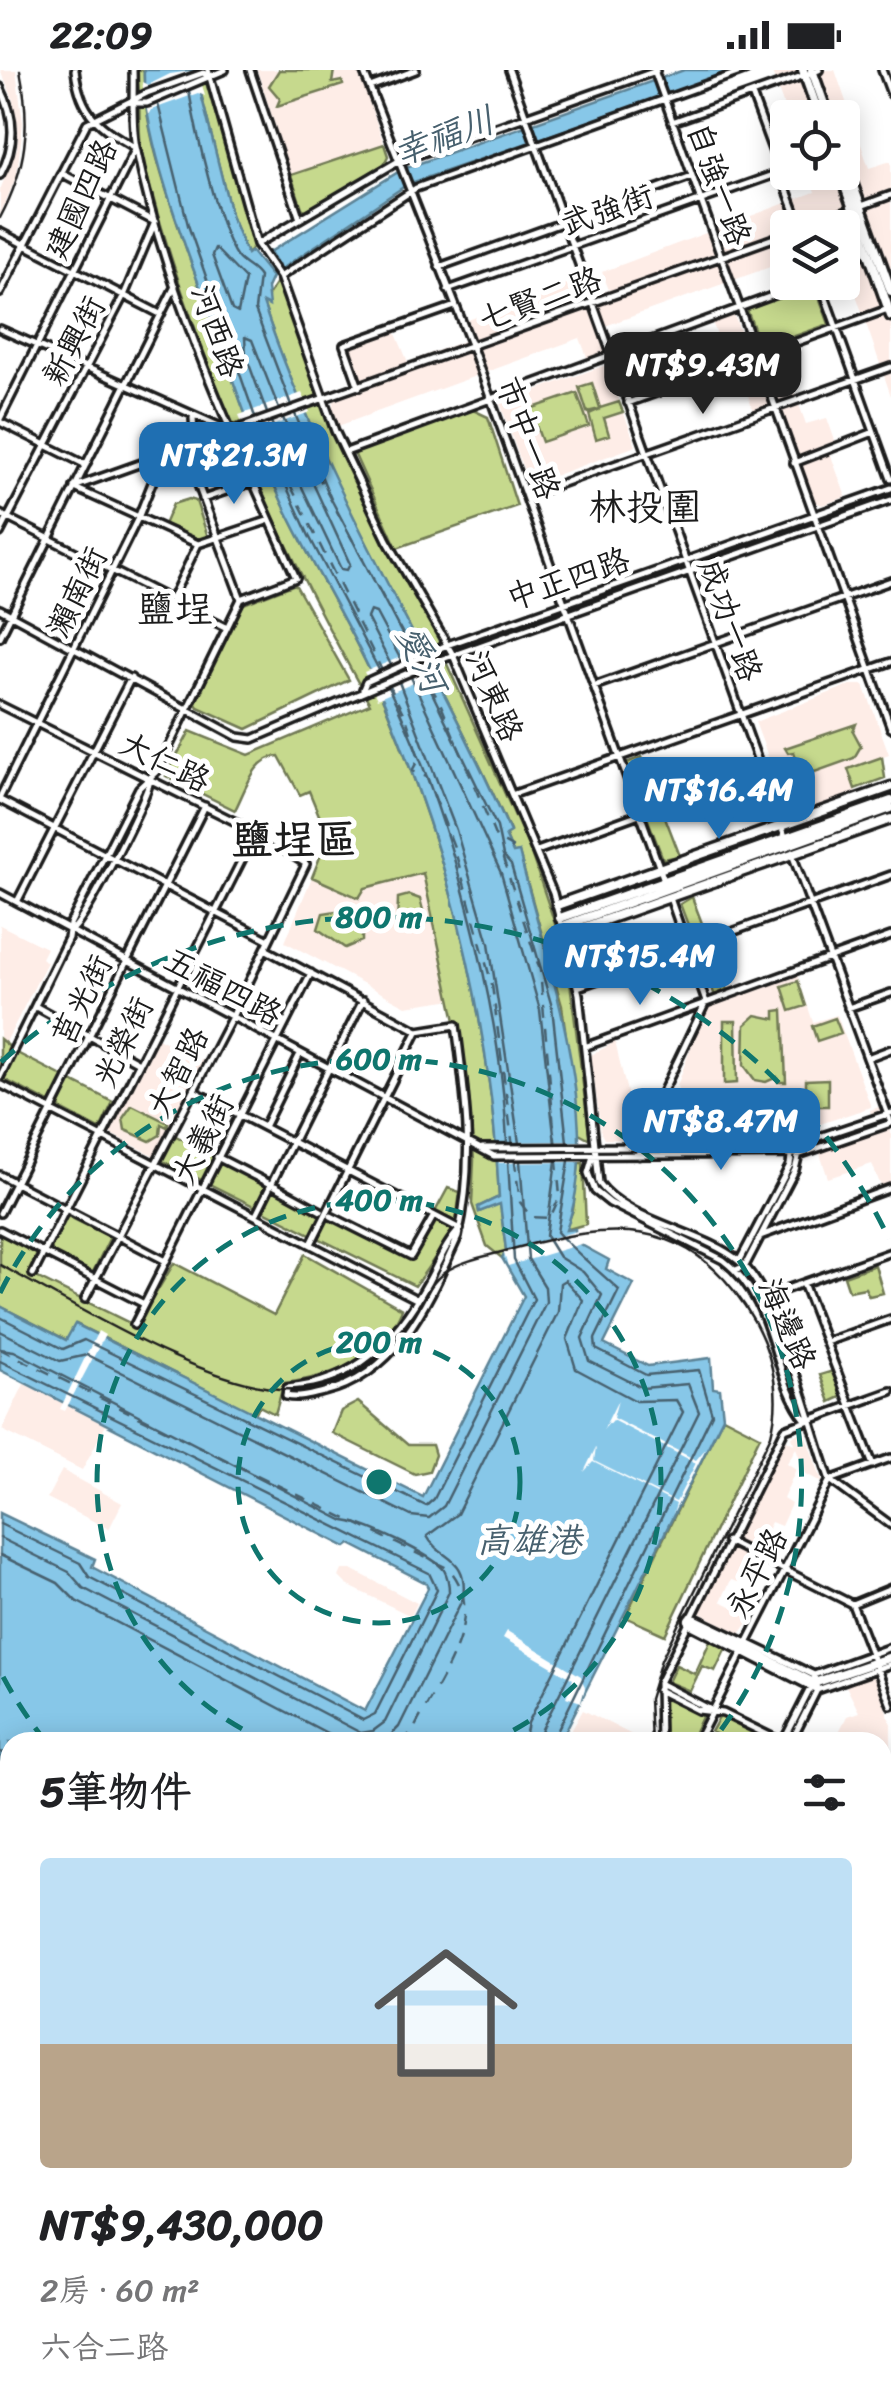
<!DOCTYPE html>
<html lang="zh-TW">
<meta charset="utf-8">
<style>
:root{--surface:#fff;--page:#f6f6f6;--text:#202124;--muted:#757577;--line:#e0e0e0;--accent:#1f6fb2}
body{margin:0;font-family:Sriracha,"LXGW WenKai TC",sans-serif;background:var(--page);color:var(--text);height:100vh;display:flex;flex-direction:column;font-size:38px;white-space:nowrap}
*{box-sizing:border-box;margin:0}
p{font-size:32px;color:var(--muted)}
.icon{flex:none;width:55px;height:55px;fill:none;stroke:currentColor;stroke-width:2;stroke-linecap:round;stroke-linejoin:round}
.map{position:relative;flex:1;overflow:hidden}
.panel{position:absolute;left:0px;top:1662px;width:892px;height:672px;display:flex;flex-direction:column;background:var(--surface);border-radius:30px 30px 0 0;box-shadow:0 5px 25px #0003}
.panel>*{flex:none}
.buttons{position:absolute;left:770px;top:30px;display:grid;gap:20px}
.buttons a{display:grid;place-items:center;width:90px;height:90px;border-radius:10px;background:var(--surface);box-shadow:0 5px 25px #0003;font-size:50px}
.price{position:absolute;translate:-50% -85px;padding:0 22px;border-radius:20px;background:var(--accent);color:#fff;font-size:32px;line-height:65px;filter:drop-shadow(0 2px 5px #0008)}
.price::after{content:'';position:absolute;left:50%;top:60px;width:30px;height:22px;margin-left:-15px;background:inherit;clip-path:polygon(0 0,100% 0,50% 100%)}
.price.current{background:#222;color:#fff}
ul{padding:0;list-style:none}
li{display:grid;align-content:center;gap:20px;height:530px;padding:0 40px}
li+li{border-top:2px solid var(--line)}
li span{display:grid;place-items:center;height:310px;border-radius:10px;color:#555}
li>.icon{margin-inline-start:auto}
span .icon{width:180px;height:180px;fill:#fffc;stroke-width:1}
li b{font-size:42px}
h2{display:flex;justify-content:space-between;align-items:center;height:120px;padding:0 40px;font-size:42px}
.status{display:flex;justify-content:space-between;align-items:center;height:70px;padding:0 50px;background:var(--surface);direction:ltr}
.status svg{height:28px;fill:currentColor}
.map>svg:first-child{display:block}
.built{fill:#feede7}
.green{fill:#c6d98d;stroke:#717a54;stroke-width:2.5}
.water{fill:#87c7e8;stroke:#5c8396;stroke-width:2.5}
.pier{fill:#fff}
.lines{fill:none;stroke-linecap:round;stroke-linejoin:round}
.shore{stroke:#47606e;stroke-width:2.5}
.stream{stroke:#5c8396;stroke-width:2.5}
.ferry{stroke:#47606e;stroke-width:2.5;stroke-dasharray:12 10;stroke-linecap:butt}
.minor-casing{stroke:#1c1c1c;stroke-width:12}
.major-casing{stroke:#1c1c1c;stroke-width:15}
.minor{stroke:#fff;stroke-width:5}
.major{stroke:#fff;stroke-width:8}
.tram{stroke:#1c1c1c;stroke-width:2.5}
.ring{fill:none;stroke:#0f766e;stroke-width:5;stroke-dasharray:18 12}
.labels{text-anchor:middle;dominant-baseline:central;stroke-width:10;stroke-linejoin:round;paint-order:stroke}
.street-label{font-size:32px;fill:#1c1c1c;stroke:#fff}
.water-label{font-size:35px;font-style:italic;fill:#47606e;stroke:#fff}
.quarter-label{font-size:38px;fill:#1c1c1c;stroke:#fff}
.district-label{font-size:42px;font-weight:bold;fill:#1c1c1c;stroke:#fff}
.centre{fill:#0f766e;stroke:#fff;stroke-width:5}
.ring-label{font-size:30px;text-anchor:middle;font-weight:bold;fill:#0f766e;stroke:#fff;stroke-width:10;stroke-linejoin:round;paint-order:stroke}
</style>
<div class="status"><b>22:09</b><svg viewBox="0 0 49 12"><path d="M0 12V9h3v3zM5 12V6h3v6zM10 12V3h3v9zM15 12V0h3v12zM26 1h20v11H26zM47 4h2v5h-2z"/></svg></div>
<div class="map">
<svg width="891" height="2334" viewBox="0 0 891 2334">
<rect width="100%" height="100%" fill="#fff"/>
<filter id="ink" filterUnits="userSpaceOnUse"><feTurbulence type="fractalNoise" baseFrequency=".01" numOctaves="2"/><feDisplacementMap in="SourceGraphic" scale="20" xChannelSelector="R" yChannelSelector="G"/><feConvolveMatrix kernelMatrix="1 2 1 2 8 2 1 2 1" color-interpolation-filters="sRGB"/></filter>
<g filter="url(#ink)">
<!-- built -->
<path class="built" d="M0,0H16L23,53L17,105L0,145V120L17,78L18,60L12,26Z
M257,0H358L384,74L291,105Z
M771,0H835L869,98L891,91V326L843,187L842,158H788L787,191L605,256L612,281L588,290L580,268L338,356L331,340L334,331L362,319L347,276L394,259L408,292L474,267L468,250L580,209L587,227L609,220L602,202L815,122L809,103L842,102V48L788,47Z
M733,243L753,293L780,282L806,354L827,348L838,379L830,383L846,427L822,435L815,432L778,335L754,343L728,267L719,270L712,252Z
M606,295L636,376L529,415L500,333Z
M850,615H864L889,684L847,699L856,722L795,744L789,742L755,652Z
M423,802L454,929L406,936L285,872L312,807L359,828L364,818Z
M0,855L46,878L41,888L47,892L6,972L0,969Z
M797,904L813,952L837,945L871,1037L781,1067L695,1068L677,1016L704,941L725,928Z
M156,967L203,991L155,1086L107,1062Z
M615,972L627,1022L624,1047L647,1043L630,1070L604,1069L601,1063L591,985Z
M891,1033V1113L881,1116L872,1094L828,1108L817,1075L874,1056L870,1040Z
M25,1312L107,1353L82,1400L2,1360Z
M804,1361L823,1413L806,1404L796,1378L787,1393L796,1399L783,1429L791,1434L781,1456L771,1452L757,1482L750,1487L738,1512L731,1510L721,1531L752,1547L740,1564L700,1543L699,1537L780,1373L785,1369L794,1374L792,1366Z
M62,1400L122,1433L109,1459L47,1428Z
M342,1500H353L417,1533L411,1546L347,1515L339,1507Z
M870,1605L875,1607L891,1654V1697L883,1713L882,1672H816L819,1664L834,1672L847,1646L859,1642L845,1614Z
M583,1640L638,1668L639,1672H565Z
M10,1875V2050L0,2033V1881Z
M169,2325H308L313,2334H174Z
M322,2325H617L620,2334H327Z
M636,2325H742L746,2334H640Z"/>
<!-- green -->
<path class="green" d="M136,0H144C142,59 173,142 193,198C222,277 246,355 282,432C314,500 356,565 385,635C451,792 492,956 499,1127L478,1137L479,1142L500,1133L506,1180L502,1188L487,1176L472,1134L474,1090L467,1006L423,803L365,818L359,828L312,807L328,767L309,721L300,725L279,686C254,687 246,719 235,740L166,706L190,661L249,685L370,634C272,459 194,286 143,91C136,61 143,30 136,0Z
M195,0H202L256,175L247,184L232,148Z
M279,0H334L332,13L342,11L343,15L277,36L280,29L269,16Z
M384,74L388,86L384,94L307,141L302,138L291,105Z
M280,207C318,332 373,452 439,565V576L530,780L567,889L590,1069L579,1063L562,936L519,783L513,784L505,764L510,761C433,585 324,419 263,233Z
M814,213L829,254L761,278L746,237Z
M592,313L600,338L619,332L623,342L604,348L609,365L596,369L589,344L600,339L587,342L579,317Z
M577,323L589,356L542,372L530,339Z
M473,340L488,347L517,436L397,478L354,383Z
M189,429L196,431L208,467L195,471L163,457L173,434Z
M295,514L349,610L247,659L198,637L194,631L241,535Z
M856,654L853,661L861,676L854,688L812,703L800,700L794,682L788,683L785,678Z
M642,687L680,786L663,789L626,693Z
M882,687L885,708L855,719L848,699Z
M409,825L420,829L426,852L397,860L398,828Z
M692,827L727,919L715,926L680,834Z
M336,841L362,857V871L345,878L318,859L323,843Z
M798,911L806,936L790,941L782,916Z
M783,940L786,1012H778L777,1007L766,1012L755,1010L744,995L745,955L756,945L775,949V941Z
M835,948L841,963L817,971L812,956Z
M724,951H736L737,1013L724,1014Z
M0,969L17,983L113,1032L100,1059L0,1007Z
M828,1009V1036H806V1010Z
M132,1035L168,1053L167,1057L161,1054L160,1065L150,1071L125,1060L123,1048Z
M174,1065L411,1186L448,1118L460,1122L455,1159L415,1216L161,1090Z
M579,1093H583L586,1154L565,1160L573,1140Z
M65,1145L110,1167L92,1204L47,1181Z
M0,1164L38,1182L28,1203L136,1256L174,1193L274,1245L305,1184L402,1239C382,1288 333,1307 284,1313L275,1344L259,1336L255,1344L76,1254L67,1270L0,1236Z
M875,1195L883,1223L869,1226L865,1218L849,1221L844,1206Z
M833,1301L843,1326L830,1332L820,1305Z
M358,1332L408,1375H432L435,1385L429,1401L415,1404L332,1363L341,1341Z
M723,1347L760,1366L665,1565L625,1547Z
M710,1571L726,1578L715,1601L702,1596L690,1621L668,1612L676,1595L695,1604Z
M662,1625L703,1645L690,1672H665Z
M720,1646L773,1672H732L711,1662Z"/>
<!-- water -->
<path class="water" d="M144,0H195L232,148L247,184L251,181L272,207L267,218L269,236L263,233C325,419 433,585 510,762L505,765L513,783L519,782C545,887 606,1054 566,1160L575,1159L576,1172L609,1190L606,1199L634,1214L604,1274L648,1296L711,1288L713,1318L720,1319L723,1347L560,1672H10V1874L0,1881V1443L95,1489L92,1497L365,1641L428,1518L426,1513L350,1474L346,1477L0,1300V1236L66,1270L75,1254L423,1427L524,1226L502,1188L506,1180L500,1134L479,1142L478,1137L499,1127C492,956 451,792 385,634C356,565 314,500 282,432C246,355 222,277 193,198C174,145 142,55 144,0Z
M684,0H740L408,114L281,199L270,182L403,99Z
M883,1935L891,1939V2334H746L742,2325H882Z
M0,2033L10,2050V2325H169L174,2334H0Z"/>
<!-- pier -->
<path class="pier" d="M198,0L205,26L198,23L151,40L148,45L142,12L148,15L170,4Z
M302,323L310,342L247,365L239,345Z
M425,577L439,602L377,629L364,602Z
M581,1071V1092L499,1093L498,1072Z
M577,1161L581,1174L508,1196L503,1181Z
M98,1261L105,1265L65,1341L60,1339Z
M618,1330L613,1348L696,1390L706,1378L673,1444L676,1434L593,1392L584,1402L596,1377L594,1391L676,1432L696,1393L612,1350L603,1360Z
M507,1561L581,1606L585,1618L581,1632L566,1627L573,1609L503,1568Z"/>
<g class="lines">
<!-- shore -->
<path class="shore" d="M189,21C195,56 218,161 237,187C244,196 253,197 259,207L255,240L291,335
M158,34L188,155L255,347
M215,178L245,209L238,243L232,240L212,185Z
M267,343L246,286L245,267L252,270L279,339
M295,344L331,429L413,585
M271,352L341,499L347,500L350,494L283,348
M259,356L309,466L379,600
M391,595L367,548L370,541L376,543L401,590
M422,602L497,757L503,786L511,795L552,937L567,1072
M411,607L501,803L540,940L555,1073
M399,612L456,760L489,873L519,1073
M388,617C449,738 501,937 507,1073
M0,1247L63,1279L84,1270L426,1436L434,1429L534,1229L514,1190L508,1091
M0,1261L60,1291L87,1285L411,1446L429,1448L444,1436L546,1232L545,1217L528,1189L520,1091
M0,1279L14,1281L344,1451C362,1452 433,1485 444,1500C448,1507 449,1514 449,1522L385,1652L373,1661L361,1663L83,1518L69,1502L0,1468
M0,1291L429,1503L437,1520L375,1644L363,1650L89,1507L80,1493L0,1454
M0,1485L58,1513L76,1531L344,1672
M384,1672L399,1657L463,1528C469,1485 440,1491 427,1466L457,1444L558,1242L560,1213L565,1210L583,1230L567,1269L576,1299L636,1331L676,1330L683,1342L528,1653L524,1672
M539,1672L542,1659L699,1342L688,1314L643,1318L589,1291L582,1268L602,1225L583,1202L559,1187L546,1166L556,1091
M552,1672L712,1344L699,1300L646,1305L596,1279L595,1269L619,1220C598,1200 577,1184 557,1162L569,1091"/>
<!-- stream -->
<path class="stream" d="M803,754L891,723
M681,798L769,767
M630,816L647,810
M574,836L618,820"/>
<!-- ferry -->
<path class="ferry" d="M295,363L441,635L496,768L512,777L503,789L540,900L560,1126L550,1148L531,1147L520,1132L492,915L454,777L427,707L412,701L419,688L407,651L275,384V370Z
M0,1279L449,1499C490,1545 438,1611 415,1657L403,1672
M0,1682L10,1684
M0,2300L10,2318
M14,2325L19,2334"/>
<defs>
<path id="minor" d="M75,0C80,44 99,57 136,78
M208,0L257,174L280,207L335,361L387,470L453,585L553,823L579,924L599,1113C626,1151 703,1161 739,1191C779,1223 811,1359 830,1410L697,1672
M250,0L300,149
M363,0L472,277L665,813
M509,0L786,769
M654,0L891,658
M882,0L891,24
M0,17C16,48 16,75 0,105
M370,17L416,0
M752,25L801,158
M135,33H147L225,0
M672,52L819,0
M802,158L891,125
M0,162L160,244
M257,174L397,92L656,1
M439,197L692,106
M280,207L416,118L746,0
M820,212L891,409
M448,220L781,102
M0,223L87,53L147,23L203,3L209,6
M0,259L230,361
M359,317L344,275L455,236
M628,333L888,239
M0,349L136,78
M0,352L86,395
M187,377L194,364L193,348
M185,380L241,529
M346,382L810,212
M794,393L874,362
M74,417L788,163
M77,419L198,474L270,450
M526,426L891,297
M203,429L252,412
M0,444L227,558
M0,463L125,223L155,152L61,103
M171,530L198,474
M0,539L238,667L253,669L434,592L891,430
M0,567L175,216
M594,616L891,511
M363,619L366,612L447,575L891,418
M0,635L256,762L306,794L232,947L85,1229
M514,724L891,592
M0,727L138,448L162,388
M0,730L269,870
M537,781L761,700
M792,784L891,1053
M0,823L494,1086L801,1084L891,1053
M17,832L131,608
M72,860C84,853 147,728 150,710
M265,879L418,961L456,955C466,1030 475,1092 458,1167C429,1230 399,1304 324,1322C312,1325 298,1329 286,1326L287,1318C357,1312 396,1270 428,1212C438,1194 446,1173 460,1159
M578,917L891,805
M35,936L137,992
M848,938L891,923
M587,976L891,866
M867,988L891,979
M0,1007L68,868L70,854L139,718L157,701L241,529L296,508C234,369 166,226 136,77C131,53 134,25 133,0
M0,1014L418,1230
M194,1021L460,1159
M264,1057L300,984
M482,1078L792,1076L891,1043
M593,1086L588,1103L595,1121L610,1133L723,1190C779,1233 769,1304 806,1350
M639,1086V1071L706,932L670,828
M217,1087L268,1113
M0,1105L166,1191
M275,1116L321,1141
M0,1143L205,736
M257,1143L363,930
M331,1146L411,1186L432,1149
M0,1160L144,1234
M763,1165L891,1118
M311,1174L417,962
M740,1190L790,1095L792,1076
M736,1200L745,1196L795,1100L801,1075
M33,1204L256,762
M803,1213L873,1395
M764,1227L891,1182
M134,1255L311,903
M826,1272L891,1249
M830,1410L891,1455
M830,1410L891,1388
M727,1471L852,1534L891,1635
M852,1534L891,1518
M691,1546L814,1605L891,1577
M690,1555L817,1620L891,1594
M659,1613L713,1641
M658,1620L698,1640L723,1643L782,1672
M660,1672L659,1613L785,1359L891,1321
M783,1672L812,1615
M791,1672L817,1620L814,1605
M884,1724L891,1712
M882,1833L891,1838
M882,1887L891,1869
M315,2325L320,2334
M328,2325L333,2334
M448,2325L453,2334
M613,2325L616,2334
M624,2325L627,2334
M342,2334L357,2325
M395,2334L410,2325
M456,2334L471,2325
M519,2334L534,2325
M577,2334L592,2325"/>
<path id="major" d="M803,0L820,48
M812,0L829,48
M842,85L891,221
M840,102L891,246
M557,835L891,717
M560,848L891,731
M563,856L891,738
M565,864L891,749
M689,1550L814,1613L891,1587"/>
</defs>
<!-- minor casing -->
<use href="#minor" class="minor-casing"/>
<!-- major casing -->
<use href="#major" class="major-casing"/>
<!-- minor -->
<use href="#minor" class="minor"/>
<!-- major -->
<use href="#major" class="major"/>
<!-- tram -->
<path class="tram" d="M0,148C27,97 31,56 20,0
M0,1195C73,1234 218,1325 297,1319C343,1315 384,1289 410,1251C421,1235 428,1214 445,1202C464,1189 494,1185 516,1178C608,1153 685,1145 745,1236C770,1274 783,1320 771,1365L661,1590L649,1629L651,1672
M882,1846L891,1851"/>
</g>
</g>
<!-- distance rings -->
<g class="ring">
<circle cx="379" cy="1412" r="141"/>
<path d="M269 1672A282 282 0 1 1 489 1672"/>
<path d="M46 1672A423 423 0 0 1 0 1601M0 1223A423 423 0 1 1 712 1672"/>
<path d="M1 992A565 565 0 0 1 889 1169"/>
</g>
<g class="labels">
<!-- street labels -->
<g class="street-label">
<text transform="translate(719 114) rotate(70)">自強一路</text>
<text transform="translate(81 129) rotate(-65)">建國四路</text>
<text transform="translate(607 140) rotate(-19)">武強街</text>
<text transform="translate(540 229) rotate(-20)">七賢二路</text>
<text transform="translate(217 261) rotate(70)">河西路</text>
<text transform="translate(74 271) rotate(-62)">新興街</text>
<text transform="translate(528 368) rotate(70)">市中一路</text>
<text transform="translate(568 509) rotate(-19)">中正四路</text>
<text transform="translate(77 522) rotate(-64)">瀨南街</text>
<text transform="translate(730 550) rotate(70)">成功一路</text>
<text transform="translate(494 626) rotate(66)">河東路</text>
<text transform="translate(165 692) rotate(26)">大仁路</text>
<text transform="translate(223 917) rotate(28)">五福四路</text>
<text transform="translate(82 930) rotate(-64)">莒光街</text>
<text transform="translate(123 972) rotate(-64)">光榮街</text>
<text transform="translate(178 1002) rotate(-63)">大智路</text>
<text transform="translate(203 1069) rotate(-63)">大義街</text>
<text transform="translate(787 1254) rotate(66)">海邊路</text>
<text transform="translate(757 1503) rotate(-63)">永平路</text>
</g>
<!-- water labels -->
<g class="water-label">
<text transform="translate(444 66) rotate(-20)">幸福川</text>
<text transform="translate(422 589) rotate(65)">愛河</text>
<text x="529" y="1470">高雄港</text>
</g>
<!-- quarter labels -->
<g class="quarter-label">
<text x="645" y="437">林投圍</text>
<text x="175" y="539">鹽埕</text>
</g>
<!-- district labels -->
<g class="district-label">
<text x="294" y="770">鹽埕區</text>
</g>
</g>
<circle cx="379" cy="1412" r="15" class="centre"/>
<g class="ring-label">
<text x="379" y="857">800 m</text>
<text x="379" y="999">600 m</text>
<text x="379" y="1140">400 m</text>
<text x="379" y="1282">200 m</text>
</g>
</svg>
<div class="buttons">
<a><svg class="icon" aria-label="locate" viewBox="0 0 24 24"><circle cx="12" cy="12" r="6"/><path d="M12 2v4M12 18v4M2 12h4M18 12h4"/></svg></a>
<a><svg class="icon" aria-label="layers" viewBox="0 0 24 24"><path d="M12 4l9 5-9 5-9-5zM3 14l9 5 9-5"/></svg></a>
</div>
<b class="price current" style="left:703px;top:347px">NT$9.43M</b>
<b class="price" style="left:234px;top:437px">NT$21.3M</b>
<b class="price" style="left:719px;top:772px">NT$16.4M</b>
<b class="price" style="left:640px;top:938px">NT$15.4M</b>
<b class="price" style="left:721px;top:1103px">NT$8.47M</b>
<section class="panel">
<h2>5筆物件<svg class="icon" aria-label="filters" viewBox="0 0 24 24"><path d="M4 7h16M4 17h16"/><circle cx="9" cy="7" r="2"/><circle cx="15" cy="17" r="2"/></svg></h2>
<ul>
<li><span style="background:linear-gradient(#bfe0f5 60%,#b9a48a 0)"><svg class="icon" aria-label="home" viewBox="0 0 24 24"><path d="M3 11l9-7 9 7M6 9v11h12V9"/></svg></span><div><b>NT$9,430,000</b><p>2房 · 60 m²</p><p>六合二路</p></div></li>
</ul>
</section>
</div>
